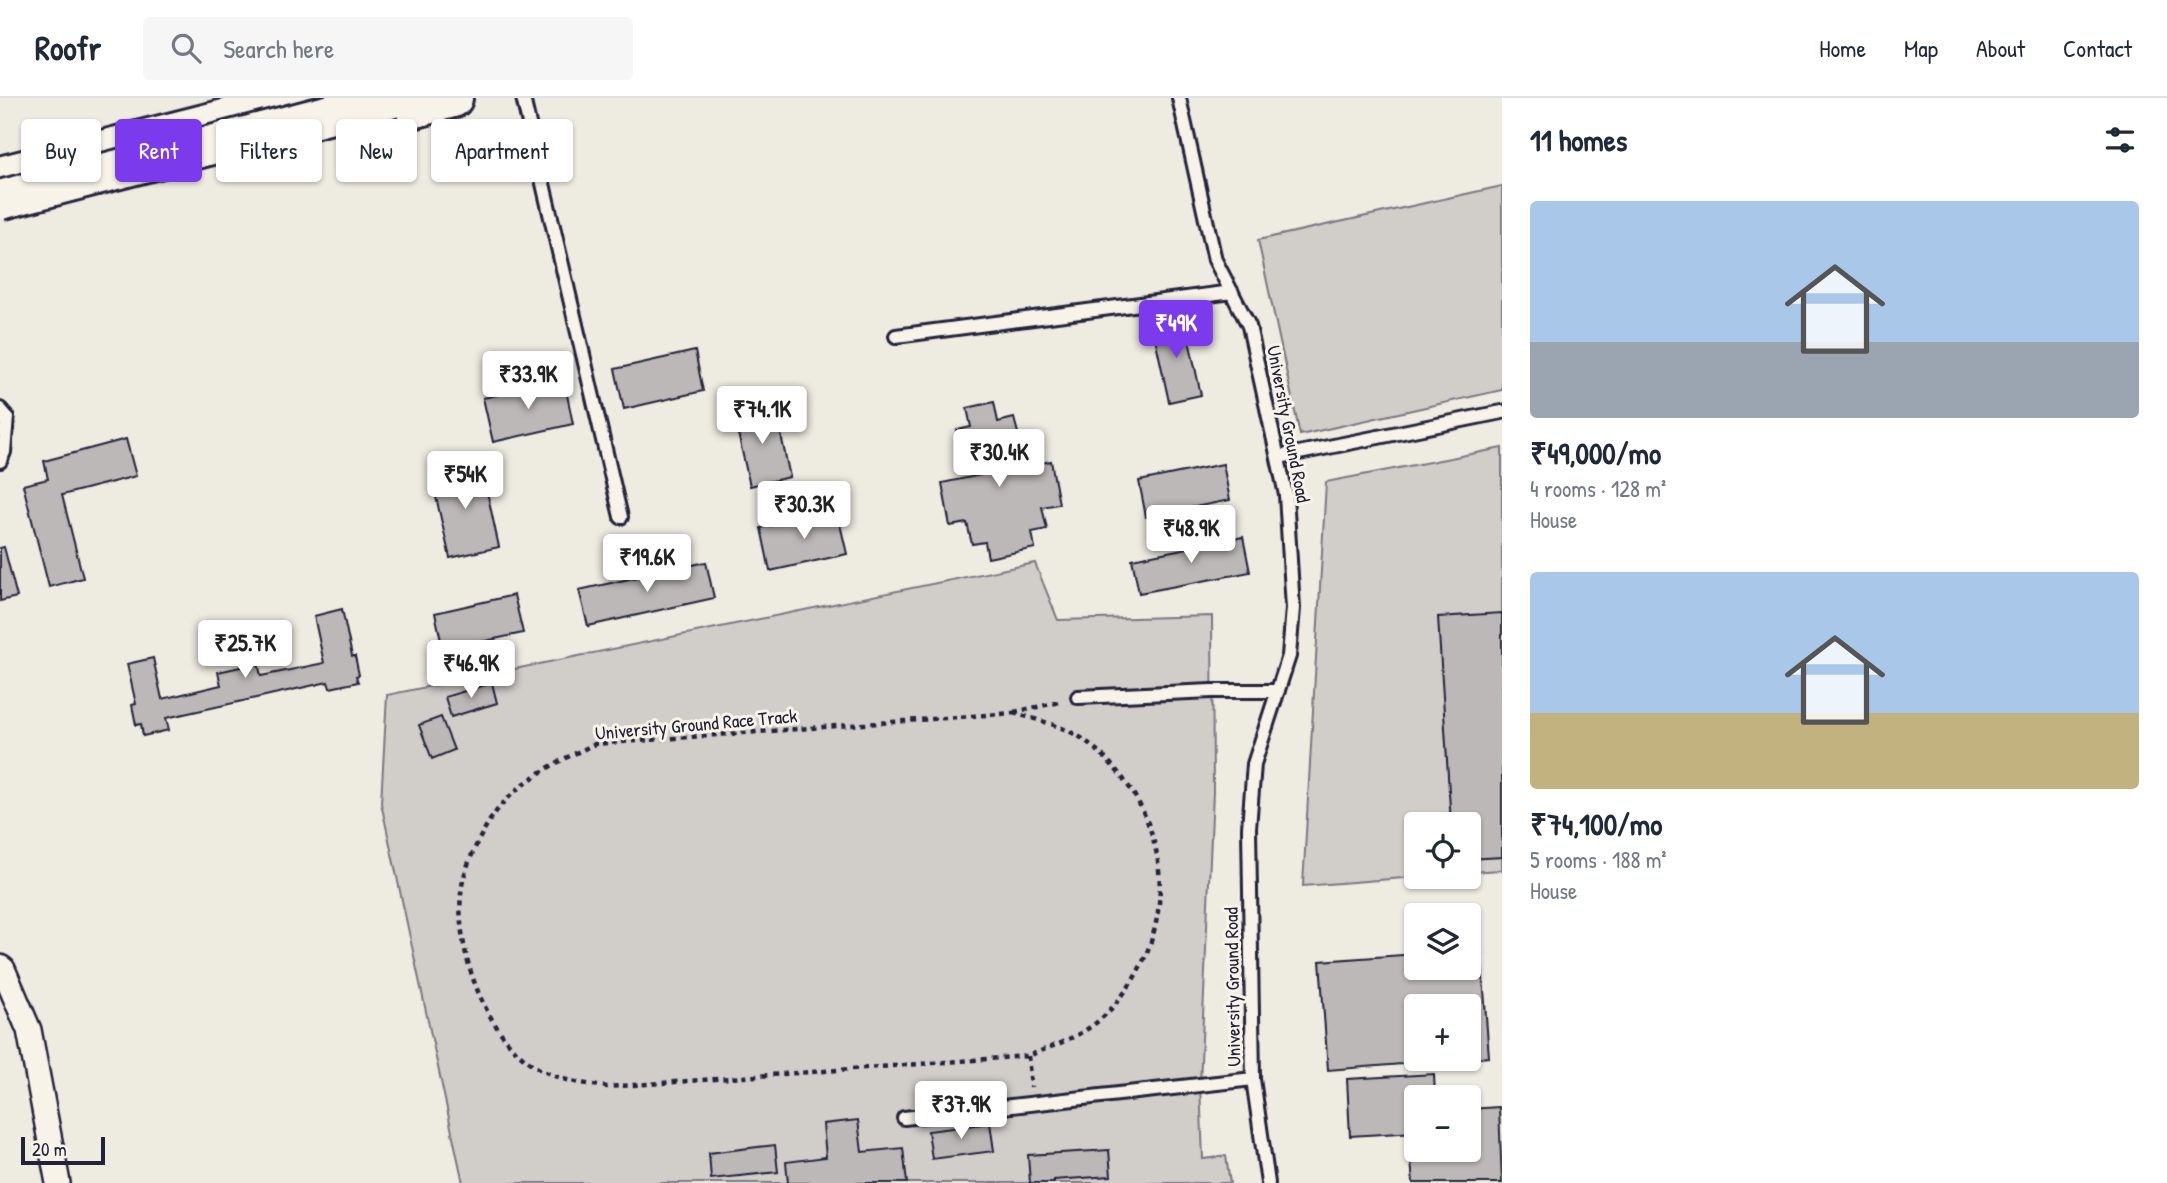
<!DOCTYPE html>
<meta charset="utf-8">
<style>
:root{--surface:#fff;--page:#f6f6f7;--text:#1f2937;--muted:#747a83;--line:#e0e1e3;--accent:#7c3aed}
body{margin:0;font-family:"Patrick Hand",sans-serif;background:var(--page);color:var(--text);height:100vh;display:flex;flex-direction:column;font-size:26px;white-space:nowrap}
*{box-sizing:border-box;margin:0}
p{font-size:23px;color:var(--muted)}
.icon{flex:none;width:38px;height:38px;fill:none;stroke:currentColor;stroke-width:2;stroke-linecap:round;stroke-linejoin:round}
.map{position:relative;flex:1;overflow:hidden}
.panel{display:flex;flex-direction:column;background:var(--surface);width:665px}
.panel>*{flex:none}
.hud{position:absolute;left:21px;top:21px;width:665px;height:63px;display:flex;gap:14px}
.buttons{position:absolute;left:1404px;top:714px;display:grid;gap:14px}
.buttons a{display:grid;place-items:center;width:77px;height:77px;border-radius:7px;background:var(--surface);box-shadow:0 2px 5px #0004;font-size:35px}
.scale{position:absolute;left:21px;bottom:18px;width:84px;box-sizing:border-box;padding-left:7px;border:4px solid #22223b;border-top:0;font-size:19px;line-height:24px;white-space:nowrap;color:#22223b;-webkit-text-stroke:5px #f7f3e8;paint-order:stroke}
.price{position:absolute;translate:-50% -60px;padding:0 16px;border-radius:7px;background:#fff;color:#222;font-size:23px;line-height:46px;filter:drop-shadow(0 2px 4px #0008)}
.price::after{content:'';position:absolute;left:50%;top:42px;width:21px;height:16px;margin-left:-10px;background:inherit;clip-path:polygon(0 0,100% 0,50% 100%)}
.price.active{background:var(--accent);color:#fff}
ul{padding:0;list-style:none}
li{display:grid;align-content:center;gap:14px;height:371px;padding:0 28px}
li span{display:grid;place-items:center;height:217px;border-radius:7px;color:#555}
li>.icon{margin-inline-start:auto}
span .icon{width:126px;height:126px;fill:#fffc;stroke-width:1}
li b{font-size:30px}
h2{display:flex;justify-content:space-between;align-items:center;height:84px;padding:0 28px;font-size:30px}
.pill{padding:0 24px;border-radius:7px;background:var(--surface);box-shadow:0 2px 5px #0004;font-size:24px;line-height:63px}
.pill.active{background:var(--accent);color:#fff}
header{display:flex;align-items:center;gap:42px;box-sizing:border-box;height:98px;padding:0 35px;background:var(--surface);border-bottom:2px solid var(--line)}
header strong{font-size:33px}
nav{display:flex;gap:38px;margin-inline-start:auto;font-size:24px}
.search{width:490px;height:63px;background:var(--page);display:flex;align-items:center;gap:18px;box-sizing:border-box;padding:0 24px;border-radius:7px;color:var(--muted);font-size:26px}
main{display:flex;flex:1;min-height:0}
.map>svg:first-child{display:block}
.garden{fill:#d1cdc9;stroke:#7a7882;stroke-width:2}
.building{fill:#bbb8b7;stroke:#22223b;stroke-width:2;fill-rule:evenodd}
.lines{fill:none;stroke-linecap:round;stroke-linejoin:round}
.service-casing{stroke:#22223b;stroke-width:18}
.minor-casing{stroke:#22223b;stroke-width:28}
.trunk-casing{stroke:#22223b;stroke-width:44}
.path{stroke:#22223b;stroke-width:4.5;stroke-dasharray:5 5;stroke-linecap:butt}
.service{stroke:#f7f3e8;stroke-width:12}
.minor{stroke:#f7f3e8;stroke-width:23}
.trunk{stroke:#f7f3e8;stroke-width:38}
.trunk-bridge-casing{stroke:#22223b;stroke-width:44;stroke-linecap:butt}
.trunk-bridge{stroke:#f7f3e8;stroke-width:38}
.labels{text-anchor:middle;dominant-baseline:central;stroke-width:6;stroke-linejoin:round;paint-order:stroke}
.street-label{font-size:19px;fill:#22223b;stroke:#f7f3e8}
</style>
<header>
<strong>Roofr</strong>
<div class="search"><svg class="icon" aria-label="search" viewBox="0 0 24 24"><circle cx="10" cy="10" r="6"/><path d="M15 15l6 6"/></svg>Search here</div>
<nav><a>Home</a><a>Map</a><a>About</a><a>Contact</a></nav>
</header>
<main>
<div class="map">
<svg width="1502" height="1085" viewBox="0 0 1502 1085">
<rect width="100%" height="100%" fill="#eeebe1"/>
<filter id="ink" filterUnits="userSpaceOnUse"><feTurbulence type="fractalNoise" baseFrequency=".0143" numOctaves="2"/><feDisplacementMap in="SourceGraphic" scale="14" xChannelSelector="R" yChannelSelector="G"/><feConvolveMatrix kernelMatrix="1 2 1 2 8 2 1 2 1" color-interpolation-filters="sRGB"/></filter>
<g filter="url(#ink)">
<!-- garden -->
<path class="garden" d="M1502,88V292L1300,337L1258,142Z
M1502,350V772L1468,774V726H1416V779L1303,788L1326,384Z
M1035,465L1058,522L1212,518L1213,694L1200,986L1203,1061L1226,1058L1230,1085H463L381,705L387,597Z"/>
<!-- building -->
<path class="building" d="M1184,219L1201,297L1169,304L1152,226Z
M695,253L703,293L624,311L615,271Z
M564,282L573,326L493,344L483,300Z
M994,304L998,324L1014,320L1019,339L1002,342L1008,372L1051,363L1059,406L1042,409L1047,431L1032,434L1035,450L988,460L985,444L972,446L967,425L950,428L942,385L981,377L975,348L961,351L957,332L971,329L967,310Z
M775,309L790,379L750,388L734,318Z
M126,341L136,378L62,397L83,480L49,489L23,387L48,381L44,363Z
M481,366L499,449L450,460L431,377Z
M1223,366L1230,402L1146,419L1139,383Z
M837,413L847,456L770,473L761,430Z
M1243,439L1250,474L1139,495L1132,461Z
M4,449L17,499L0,503V450Z
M706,464L714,500L588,528L579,492Z
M514,497L523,535L443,552L435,515Z
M342,511L352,558H355L359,577L356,578L358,584L330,590L328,584L166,620L169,632L143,638L141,626L136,627L132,607L136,606L127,566L153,560L162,601L221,587L218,574L258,565L261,578L324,565L314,518Z
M1502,515V759L1468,761V726H1451L1438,519Z
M492,585L497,605L451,619L445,599Z
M441,619L454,652L432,661L419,627Z
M1481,851L1489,959L1328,972L1320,863L1416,856V870H1468V852ZM1416,908H1468V961H1416Z
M1434,976L1435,999H1416V1034L1350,1038L1347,981Z
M1499,1009L1502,1085H1413L1410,1051L1468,1052V1011Z
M858,1022L862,1054L903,1050L907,1085H788L786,1064L826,1059L823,1026Z
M990,1025L994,1053L932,1061L928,1033Z
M775,1047L778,1074L711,1081L709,1055Z
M1109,1052L1111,1078L1054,1082V1085H1030L1028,1057Z"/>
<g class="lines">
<defs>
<path id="service" d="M523,0L621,419
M1179,0L1215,162L1249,228L1286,397L1293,510L1289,558L1254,666L1249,730L1253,981L1268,1085
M896,238L1232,194
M0,311L7,319L4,354L0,363
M1279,359L1502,314
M1078,599L1212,593H1278
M904,1020L1253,981"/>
<path id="minor" d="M0,869L3,871L29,932L58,1085"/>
<path id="trunk" d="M357,26L453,0
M0,78L307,0"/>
</defs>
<!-- service casing -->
<use href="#service" class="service-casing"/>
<!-- minor casing -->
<use href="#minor" class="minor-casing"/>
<!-- trunk casing -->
<use href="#trunk" class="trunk-casing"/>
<!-- path -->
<path class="path" d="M1014,614L1060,604
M1013,615C1038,622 1066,628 1087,644C1175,713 1185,835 1107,915C1086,937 1055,947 1028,958L607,989C588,986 567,984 550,976C488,951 452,850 462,788C465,768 482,732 495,715C520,682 558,663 595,646Z
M1028,958L1031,989"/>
<!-- service -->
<use href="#service" class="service"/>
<!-- minor -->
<use href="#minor" class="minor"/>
<!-- trunk -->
<use href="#trunk" class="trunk"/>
<defs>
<path id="trunk-bridge" d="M0,102L393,0"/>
</defs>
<!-- trunk-bridge casing -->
<use href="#trunk-bridge" class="trunk-bridge-casing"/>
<!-- trunk-bridge -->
<use href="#trunk-bridge" class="trunk-bridge"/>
</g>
</g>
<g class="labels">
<!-- street labels -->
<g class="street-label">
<text transform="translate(1289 326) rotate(79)">University Ground Road</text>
<text transform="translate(696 626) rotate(-5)">University Ground Race Track</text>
<text transform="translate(1232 889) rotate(-91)">University Ground Road</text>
</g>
</g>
</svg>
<div class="buttons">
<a><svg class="icon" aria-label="locate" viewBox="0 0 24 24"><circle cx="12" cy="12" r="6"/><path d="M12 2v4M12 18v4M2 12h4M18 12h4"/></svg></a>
<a><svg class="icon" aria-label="layers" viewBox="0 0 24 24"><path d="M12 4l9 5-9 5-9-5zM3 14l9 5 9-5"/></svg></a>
<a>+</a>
<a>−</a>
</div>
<div class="scale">20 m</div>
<b class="price active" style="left:1176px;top:262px">₹49K</b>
<b class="price" style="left:528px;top:313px">₹33.9K</b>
<b class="price" style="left:762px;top:348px">₹74.1K</b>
<b class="price" style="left:999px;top:391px">₹30.4K</b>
<b class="price" style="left:465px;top:413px">₹54K</b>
<b class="price" style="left:804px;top:443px">₹30.3K</b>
<b class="price" style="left:1191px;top:467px">₹48.9K</b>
<b class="price" style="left:647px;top:496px">₹19.6K</b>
<b class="price" style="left:245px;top:582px">₹25.7K</b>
<b class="price" style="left:471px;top:602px">₹46.9K</b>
<b class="price" style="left:961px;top:1043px">₹37.9K</b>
<div class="hud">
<a class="pill">Buy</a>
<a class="pill active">Rent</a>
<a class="pill">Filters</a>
<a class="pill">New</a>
<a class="pill">Apartment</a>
</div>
</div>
<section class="panel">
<h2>11 homes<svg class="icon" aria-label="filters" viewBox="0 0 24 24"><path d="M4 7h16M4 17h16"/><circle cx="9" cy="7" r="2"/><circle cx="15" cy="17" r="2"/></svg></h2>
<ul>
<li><span style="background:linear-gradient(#a9c7e8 65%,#9aa5b1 0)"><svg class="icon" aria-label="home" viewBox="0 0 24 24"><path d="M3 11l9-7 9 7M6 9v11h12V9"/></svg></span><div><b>₹49,000/mo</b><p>4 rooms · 128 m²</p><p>House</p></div></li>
<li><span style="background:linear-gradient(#a9c7e8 65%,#c2b280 0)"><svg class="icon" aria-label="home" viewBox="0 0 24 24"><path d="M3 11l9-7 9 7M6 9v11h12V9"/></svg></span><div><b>₹74,100/mo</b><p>5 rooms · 188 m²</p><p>House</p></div></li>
</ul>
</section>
</main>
